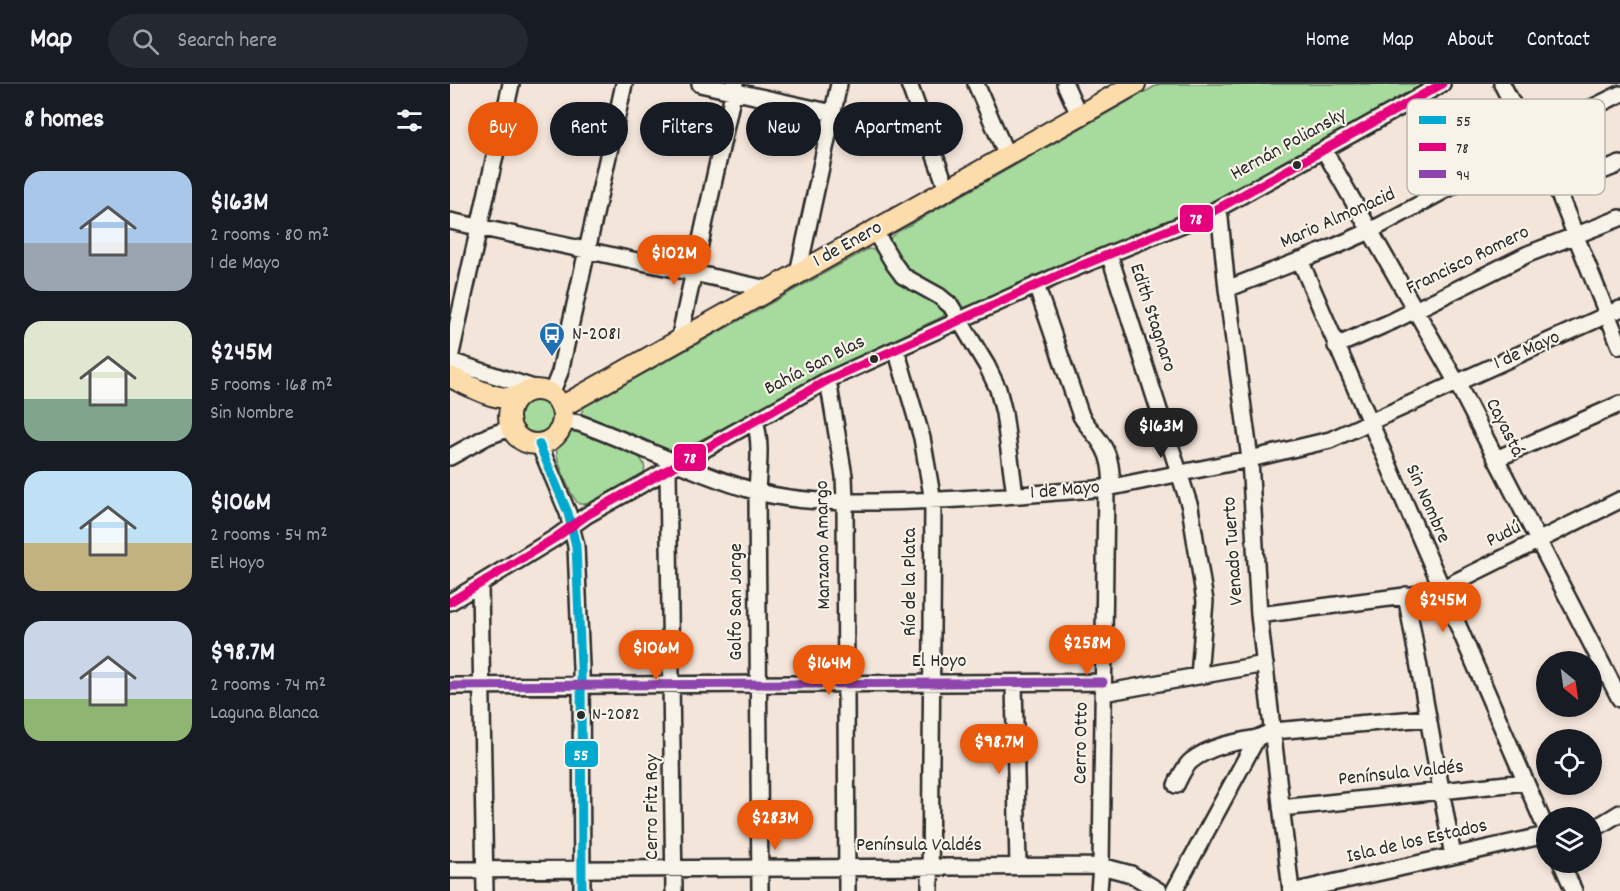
<!DOCTYPE html>
<meta charset="utf-8">
<style>
:root{--surface:#171b24;--page:#242831;--text:#f1f3f6;--muted:#9ea1a6;--line:#363941;--accent:#ea580c}
body{margin:0;font-family:Dekko,sans-serif;background:var(--page);color:var(--text);height:100vh;display:flex;flex-direction:column;font-size:22px;white-space:nowrap}
*{box-sizing:border-box;margin:0}
p{font-size:20px;color:var(--muted)}
.icon{flex:none;width:33px;height:33px;fill:none;stroke:currentColor;stroke-width:2;stroke-linecap:round;stroke-linejoin:round}
.map{position:relative;flex:1;overflow:hidden}
.sheet{display:flex;flex-direction:column;background:var(--surface);width:450px}
.sheet>*{flex:none}
.top-card{position:absolute;left:18px;top:18px;width:570px;height:54px;display:flex;gap:12px}
.needle{width:39px;rotate:151deg}
.buttons{position:absolute;left:1086px;top:567px;display:grid;gap:12px}
.buttons a{display:grid;place-items:center;width:66px;height:66px;border-radius:50%;background:var(--surface);box-shadow:0 3px 9px #0003;font-size:30px}
.price{position:absolute;translate:-50% -51px;padding:0 14px;border-radius:21px;background:var(--accent);color:#fff;font-size:20px;line-height:39px;filter:drop-shadow(0 2px 3px #0008)}
.price::after{content:'';position:absolute;left:50%;top:36px;width:18px;height:14px;margin-left:-9px;background:inherit;clip-path:polygon(0 0,100% 0,50% 100%)}
.price.active{background:#222;color:#fff}
ul{padding:0;list-style:none}
li{display:flex;align-items:center;gap:18px;height:150px;padding:0 24px}
li span{display:grid;place-items:center;flex:none;width:168px;height:120px;border-radius:18px;color:#555}
li>.icon{margin-inline-start:auto}
span .icon{width:72px;height:72px;fill:#fffc;stroke-width:1}
li b{font-size:26px}
h2{display:flex;justify-content:space-between;align-items:center;height:72px;padding:0 24px;font-size:26px}
.tag{padding:0 21px;border-radius:27px;background:var(--surface);box-shadow:0 3px 9px #0003;font-size:21px;line-height:54px}
.tag.active{background:var(--accent);color:#fff}
header{display:flex;align-items:center;gap:36px;box-sizing:border-box;height:84px;padding:0 30px;background:var(--surface);border-bottom:2px solid var(--line)}
header strong{font-size:28px}
nav{display:flex;gap:33px;margin-inline-start:auto;font-size:21px}
.search{width:420px;height:54px;background:var(--page);display:flex;align-items:center;gap:15px;box-sizing:border-box;padding:0 21px;border-radius:33px;color:var(--muted);font-size:22px}
main{display:flex;flex:1;min-height:0}
.map>svg:first-child{display:block}
.grass{fill:#a7db9d;stroke:#698364;stroke-width:1.5}
.lines{fill:none;stroke-linecap:round;stroke-linejoin:round}
.minor-casing{stroke:#2b2b2b;stroke-width:20}
.major-casing{stroke:#2b2b2b;stroke-width:24}
.minor{stroke:#f7f3e8;stroke-width:15}
.major{stroke:#fddcac;stroke-width:20}
.bus-1-casing{stroke:#f7f3e8;stroke-width:14}
.bus-2-casing{stroke:#f7f3e8;stroke-width:14}
.bus-3-casing{stroke:#f7f3e8;stroke-width:14}
.bus-1{stroke:#00a9ce;stroke-width:9}
.bus-2{stroke:#e5007d;stroke-width:9}
.bus-3{stroke:#8e44ad;stroke-width:9}
.bus-dot{fill:#2b2b2b;stroke:#f7f3e8;stroke-width:2}
.labels{text-anchor:middle;dominant-baseline:central;stroke-width:4.5;stroke-linejoin:round;paint-order:stroke}
.bus-label{font-size:18px;fill:#2b2b2b;stroke:#f7f3e8;text-anchor:start}
.street-label{font-size:20px;fill:#2b2b2b;stroke:#f7f3e8}
.poi-label{font-size:20px;fill:#2b2b2b;stroke:#f7f3e8;text-anchor:start}
.key{fill:#f7f3e8;stroke:#bab7af;stroke-width:1.5}
.key-label{font-size:16px;fill:#2b2b2b}
.line-badge{stroke:#f7f3e8;stroke-width:2}
.badge-label{font-size:16px;text-anchor:middle;font-weight:bold;fill:#fff}
</style>
<header>
<strong>Map</strong>
<div class="search"><svg class="icon" aria-label="search" viewBox="0 0 24 24"><circle cx="10" cy="10" r="6"/><path d="M15 15l6 6"/></svg>Search here</div>
<nav><a>Home</a><a>Map</a><a>About</a><a>Contact</a></nav>
</header>
<main>
<section class="sheet">
<h2>8 homes<svg class="icon" aria-label="filters" viewBox="0 0 24 24"><path d="M4 7h16M4 17h16"/><circle cx="9" cy="7" r="2"/><circle cx="15" cy="17" r="2"/></svg></h2>
<ul>
<li><span style="background:linear-gradient(#a9c7e8 60%,#9aa5b1 0)"><svg class="icon" aria-label="home" viewBox="0 0 24 24"><path d="M3 11l9-7 9 7M6 9v11h12V9"/></svg></span><div><b>$163M</b><p>2 rooms · 80 m²</p><p>1 de Mayo</p></div></li>
<li><span style="background:linear-gradient(#dfe7d0 65%,#7fa58c 0)"><svg class="icon" aria-label="home" viewBox="0 0 24 24"><path d="M3 11l9-7 9 7M6 9v11h12V9"/></svg></span><div><b>$245M</b><p>5 rooms · 168 m²</p><p>Sin Nombre</p></div></li>
<li><span style="background:linear-gradient(#bfe0f5 60%,#c2b280 0)"><svg class="icon" aria-label="home" viewBox="0 0 24 24"><path d="M3 11l9-7 9 7M6 9v11h12V9"/></svg></span><div><b>$106M</b><p>2 rooms · 54 m²</p><p>El Hoyo</p></div></li>
<li><span style="background:linear-gradient(#c9d6e8 65%,#8fb573 0)"><svg class="icon" aria-label="home" viewBox="0 0 24 24"><path d="M3 11l9-7 9 7M6 9v11h12V9"/></svg></span><div><b>$98.7M</b><p>2 rooms · 74 m²</p><p>Laguna Blanca</p></div></li>
</ul>
</section>
<div class="map">
<svg width="1170" height="807" viewBox="0 0 1170 807">
<rect width="100%" height="100%" fill="#f4e5da"/>
<filter id="ink" filterUnits="userSpaceOnUse"><feTurbulence type="fractalNoise" baseFrequency=".0167" numOctaves="2"/><feDisplacementMap in="SourceGraphic" scale="12" xChannelSelector="R" yChannelSelector="G"/><feConvolveMatrix kernelMatrix="1 2 1 2 8 2 1 2 1" color-interpolation-filters="sRGB"/></filter>
<g filter="url(#ink)">
<!-- grass -->
<path class="grass" d="M709,0H978L752,124L625,174L517,223C508,224 506,216 499,210C477,195 463,197 447,171C444,165 440,161 440,154L447,148Z
M418,165L426,166L448,197L485,217L494,225V232L377,288L232,366H220L131,330L134,323Z
M67 334a19 19 0 1 1 38 0a19 19 0 1 1-38 0Z
M128,347C145,353 205,366 193,391L139,420H129C122,414 119,404 115,395C107,376 96,351 128,347Z"/>
<g class="lines">
<defs>
<path id="minor" d="M250,0L383,29
M459,0L497,105
M526,0L557,72
M615,0L629,31
M1052,0L1107,105L1170,262
M874,66L1007,299L1170,615
M1107,105L1170,80
M769,124L777,205L800,375L809,531L841,807
M0,137L318,205
M424,146L444,180L453,192L489,212L501,222L537,282L548,305L554,329L565,411
M659,170L740,423L755,517L749,592
M850,176L1096,745
M348,189L389,0
M586,201L631,332C638,344 648,352 654,364C661,376 661,389 662,402
M777,205L884,163L920,147L1060,71L1101,44L1170,10
M229,256L285,0
M886,262L943,237L1078,170L1170,134
M446,265L472,354L483,417L480,807
M0,274L61,0
M0,277L93,307
M378,296L394,392L395,418L397,807
M101,310L110,288L174,0
M113,337L129,339C189,361 247,391 308,408C347,418 386,418 426,418C500,417 572,411 645,405L667,402L800,375L880,356L1170,225
M305,337C312,360 308,384 307,408L310,807
M89,360L118,429L126,462L131,583L132,807
M0,373L38,352L61,344
M1046,375L1170,320
M218,386L224,807
M30,500L35,807
M956,511L1003,772
M0,518L105,454L137,431L378,296L618,187L760,129L992,0
M809,531L970,510L991,505L1170,416
M564,599L568,782
M0,602L653,598
M653,609L815,580
M726,701C730,693 734,683 741,677C760,662 785,658 807,654
M831,724L1076,698
M1142,746L1170,729
M1111,778L1124,807
M0,786L651,782L681,790L709,807
M649,807L651,782L656,403
M724,807L807,654L823,647L978,634
M846,807L1096,751"/>
<path id="major" d="M0,293C20,301 47,320 69,312
M59 333a27 27 0 1 1 54 0a27 27 0 1 1-54 0Z
M111,323L685,0"/>
</defs>
<!-- minor casing -->
<use href="#minor" class="minor-casing"/>
<!-- major casing -->
<use href="#major" class="major-casing"/>
<!-- minor -->
<use href="#minor" class="minor"/>
<!-- major -->
<use href="#major" class="major"/>
<defs>
<path id="bus-1" d="M89,360L118,429L126,462L131,583L132,807"/>
<path id="bus-2" d="M0,518L105,454L137,431L378,296L618,187L760,129L992,0"/>
<path id="bus-3" d="M0,602L653,598"/>
</defs>
<!-- bus-1 casing -->
<use href="#bus-1" class="bus-1-casing"/>
<!-- bus-2 casing -->
<use href="#bus-2" class="bus-2-casing"/>
<!-- bus-3 casing -->
<use href="#bus-3" class="bus-3-casing"/>
<!-- bus-1 -->
<use href="#bus-1" class="bus-1"/>
<!-- bus-2 -->
<use href="#bus-2" class="bus-2"/>
<!-- bus-3 -->
<use href="#bus-3" class="bus-3"/>
</g>
</g>
<!-- icons -->
<defs>
<symbol id="bus-pin" viewBox="-11 -11 22 30"><path d="M0 17L-7.5 6A9.5 9.5 0 1 1 7.5 6Z" fill="#1f6fb2" stroke="#f7f3e8"/><path d="M-5-6H5V4H4V6H2V4H-2V6H-4V4H-5ZM-3.5-4V0h7V-4ZM-3.5 1.2v1.5H-2V1.2ZM2 1.2v1.5H3.5V1.2Z" fill="#fff"/></symbol>
</defs>
<g fill-rule="evenodd">
<use href="#bus-pin" x="87" y="236" width="30" height="40"/>
</g>
<!-- markers -->
<g class="bus-dot">
<circle cx="847" cy="81" r="5"/>
<circle cx="424" cy="275" r="5"/>
<circle cx="131" cy="631" r="5"/>
</g>
<g class="labels">
<!-- bus labels -->
<g class="bus-label">
<text x="142" y="631">N-2082</text>
</g>
<!-- street labels -->
<g class="street-label">
<text transform="translate(839 61) rotate(-29)">Hernán Poliansky</text>
<text transform="translate(888 135) rotate(-24)">Mario Almonacid</text>
<text transform="translate(398 161) rotate(-29)">1 de Enero</text>
<text transform="translate(1018 177) rotate(-26)">Francisco Romero</text>
<text transform="translate(702 234) rotate(72)">Edith Stagnaro</text>
<text transform="translate(1077 267) rotate(-24)">1 de Mayo</text>
<text transform="translate(365 282) rotate(-27)">Bahía San Blas</text>
<text transform="translate(1054 344) rotate(63)">Cayastá</text>
<text transform="translate(615 407) rotate(-5)">1 de Mayo</text>
<text transform="translate(977 420) rotate(66)">Sin Nombre</text>
<text transform="translate(1054 451) rotate(-26)">Pudú</text>
<text transform="translate(374 461) rotate(-91)">Manzano Amargo</text>
<text transform="translate(784 467) rotate(-94)">Venado Tuerto</text>
<text transform="translate(461 498) rotate(-90)">Río de la Plata</text>
<text transform="translate(287 518) rotate(-90)">Golfo San Jorge</text>
<text x="489" y="578">El Hoyo</text>
<text transform="translate(632 659) rotate(-89)">Cerro Otto</text>
<text transform="translate(951 690) rotate(-6)">Península Valdés</text>
<text transform="translate(203 723) rotate(-90)">Cerro Fitz Roy</text>
<text transform="translate(967 758) rotate(-13)">Isla de los Estados</text>
<text x="469" y="762">Península Valdés</text>
</g>
<!-- poi labels -->
<g class="poi-label">
<text x="122" y="251">N-2081</text>
</g>
</g>
<!-- legend -->
<rect x="957" y="15" width="198" height="96" rx="9" class="key"/>
<rect x="969" y="32" width="27" height="8" fill="#00a9ce"/>
<rect x="969" y="59" width="27" height="8" fill="#e5007d"/>
<rect x="969" y="86" width="27" height="8" fill="#8e44ad"/>
<g class="key-label">
<text x="1006" y="42">55</text>
<text x="1006" y="69">78</text>
<text x="1006" y="96">94</text>
</g>
<g class="line-badge">
<rect x="729" y="120" width="35" height="29" rx="6" fill="#e5007d"/>
<rect x="223" y="359" width="34" height="29" rx="6" fill="#e5007d"/>
<rect x="114" y="656" width="35" height="28" rx="6" fill="#00a9ce"/>
</g>
<g class="badge-label">
<text x="746" y="140">78</text>
<text x="240" y="379">78</text>
<text x="131" y="676">55</text>
</g>
</svg>
<div class="buttons">
<a><svg class="needle" viewBox="-14 -14 28 28"><path d="M0-13l5 13h-10z" fill="#e53935"/><path d="M0 13l5-13h-10z" fill="#9ea1a6"/></svg></a>
<a><svg class="icon" aria-label="locate" viewBox="0 0 24 24"><circle cx="12" cy="12" r="6"/><path d="M12 2v4M12 18v4M2 12h4M18 12h4"/></svg></a>
<a><svg class="icon" aria-label="layers" viewBox="0 0 24 24"><path d="M12 4l9 5-9 5-9-5zM3 14l9 5 9-5"/></svg></a>
</div>
<b class="price" style="left:224px;top:202px">$102M</b>
<b class="price active" style="left:711px;top:375px">$163M</b>
<b class="price" style="left:993px;top:549px">$245M</b>
<b class="price" style="left:637px;top:592px">$258M</b>
<b class="price" style="left:206px;top:597px">$106M</b>
<b class="price" style="left:379px;top:612px">$164M</b>
<b class="price" style="left:549px;top:691px">$98.7M</b>
<b class="price" style="left:325px;top:767px">$283M</b>
<div class="top-card">
<a class="tag active">Buy</a>
<a class="tag">Rent</a>
<a class="tag">Filters</a>
<a class="tag">New</a>
<a class="tag">Apartment</a>
</div>
</div>
</main>
